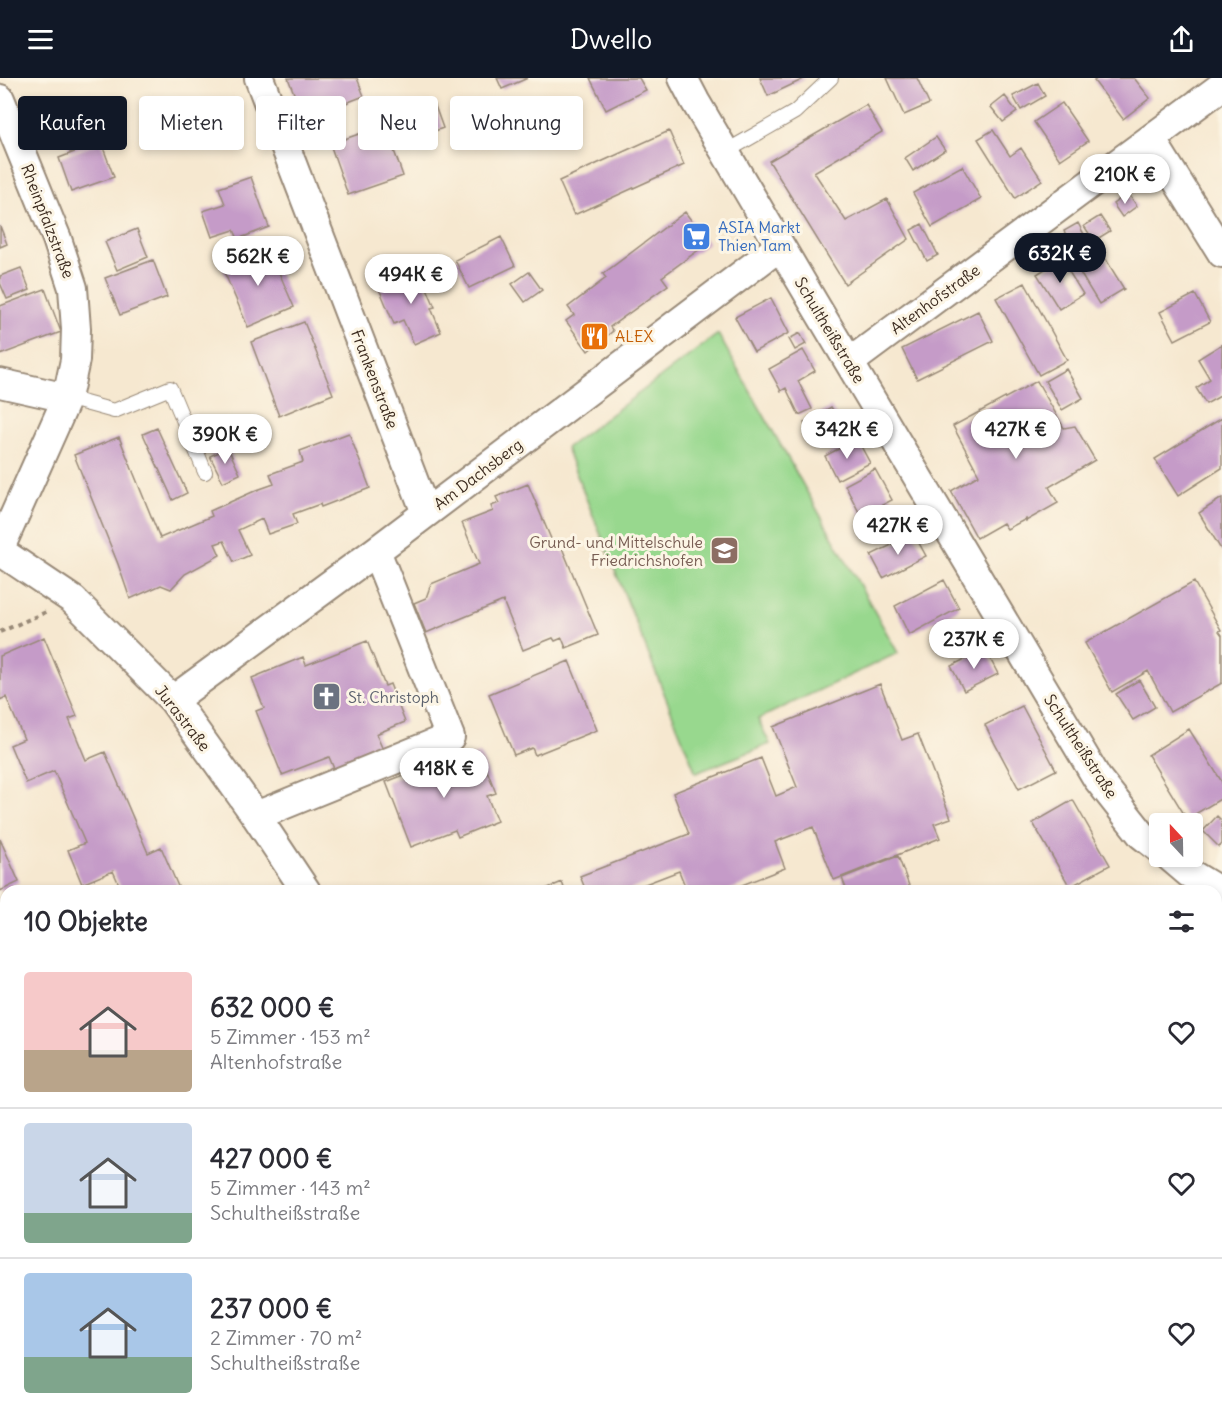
<!DOCTYPE html>
<html lang="de">
<meta charset="utf-8">
<style>
:root{--surface:#fff;--page:#f2f2f3;--text:#2b2b33;--muted:#7c7c81;--line:#e1e1e2;--accent:#111827}
body{margin:0;font-family:Delius,sans-serif;background:var(--page);color:var(--text);height:100vh;display:flex;flex-direction:column;font-size:22px;white-space:nowrap}
*{box-sizing:border-box;margin:0}
p{font-size:20px;color:var(--muted)}
.icon{flex:none;width:33px;height:33px;fill:none;stroke:currentColor;stroke-width:2;stroke-linecap:round;stroke-linejoin:round}
.map{position:relative;flex:1;overflow:hidden}
.drawer{position:absolute;left:0px;top:807px;width:1222px;height:536px;display:flex;flex-direction:column;background:var(--surface);border-radius:18px 18px 0 0;box-shadow:0 3px 9px #0003}
.drawer>*{flex:none}
.hud{position:absolute;left:18px;top:18px;width:600px;height:54px;display:flex;gap:12px}
.needle{width:39px;rotate:338deg}
.tools{position:absolute;left:1149px;top:735px;display:grid;gap:12px}
.tools a{display:grid;place-items:center;width:54px;height:54px;border-radius:6px;background:var(--surface);box-shadow:0 3px 9px #0003;font-size:30px}
.price{position:absolute;translate:-50% -51px;padding:0 14px;border-radius:21px;background:#fff;color:#222;font-size:20px;line-height:39px;filter:drop-shadow(0 2px 3px #0008)}
.price::after{content:'';position:absolute;left:50%;top:36px;width:18px;height:14px;margin-left:-9px;background:inherit;clip-path:polygon(0 0,100% 0,50% 100%)}
.price.selected{background:var(--accent);color:#fff}
ul{padding:0;list-style:none}
li{display:flex;align-items:center;gap:18px;height:150px;padding:0 24px}
li+li{border-top:2px solid var(--line)}
li span{display:grid;place-items:center;flex:none;width:168px;height:120px;border-radius:6px;color:#555}
li>.icon{margin-inline-start:auto}
span .icon{width:72px;height:72px;fill:#fffc;stroke-width:1}
li b{font-size:26px}
h2{display:flex;justify-content:space-between;align-items:center;height:72px;padding:0 24px;font-size:26px}
.chip{padding:0 21px;border-radius:6px;background:var(--surface);box-shadow:0 3px 9px #0003;font-size:21px;line-height:54px}
.chip.selected{background:var(--accent);color:#fff}
header{display:flex;justify-content:space-between;align-items:center;height:78px;padding:0 24px;background:var(--accent);color:#fff;font-size:27px;font-weight:600}
.map>svg:first-child{display:block}
.green{fill:#98d88e;stroke:#6a8156;stroke-width:1.5}
.cemetery{fill:url(#cemetery-stones);stroke:#6a8156;stroke-width:1.5}
.building{fill:#c59bc8}
.lines{fill:none;stroke-linecap:round;stroke-linejoin:round}
.lane-casing{stroke:#988977;stroke-width:16}
.street-casing{stroke:#988977;stroke-width:32}
.path{stroke:#988977;stroke-width:4;stroke-dasharray:4.5 4.5;stroke-linecap:butt}
.lane{stroke:#fff;stroke-width:14}
.street{stroke:#fff;stroke-width:28}
.labels{text-anchor:middle;dominant-baseline:central;stroke-width:6;stroke-linejoin:round;paint-order:stroke}
.street-label{font-size:16px;fill:#3b2a1e;stroke:#fcf5e5}
.shop-label{font-size:16px;fill:#366cbe;stroke:#fcf5e5;text-anchor:start}
.food-label{font-size:16px;fill:#c56008;stroke:#fcf5e5;text-anchor:start}
.education-label{font-size:16px;fill:#785e54;stroke:#fcf5e5;text-anchor:end}
.worship-label{font-size:16px;fill:#5b616d;stroke:#fcf5e5;text-anchor:start}
</style>
<header><svg class="icon" aria-label="menu" viewBox="0 0 24 24"><path d="M4 6h16M4 12h16M4 18h16"/></svg>Dwello<svg class="icon" aria-label="share" viewBox="0 0 24 24"><path d="M12 15V3M7 8l5-5 5 5M5 13v7h14v-7"/></svg></header>
<div class="map">
<svg width="1222" height="1342" viewBox="0 0 1222 1342">
<defs>
<pattern id="cemetery-stones" width="16" height="16" patternUnits="userSpaceOnUse" patternTransform="scale(1.5)"><rect width="16" height="16" fill="#98d88e"/><path d="M2 7V4a2 2 0 0 1 4 0v3zM10 15v-3a2 2 0 0 1 4 0v3z" fill="#84ba7a"/></pattern>
</defs>
<rect width="100%" height="100%" fill="#fcf5e5"/>
<filter id="ink" filterUnits="userSpaceOnUse"><feTurbulence type="fractalNoise" baseFrequency=".0167" numOctaves="2"/><feDisplacementMap in="SourceGraphic" scale="12" xChannelSelector="R" yChannelSelector="G"/><feConvolveMatrix kernelMatrix="1 2 1 2 8 2 1 2 1" color-interpolation-filters="sRGB"/></filter>
<filter id="wash" filterUnits="userSpaceOnUse"><feTurbulence type="fractalNoise" baseFrequency=".008" numOctaves="4" result="noise"/><feDisplacementMap in="SourceGraphic" scale="24" xChannelSelector="R" yChannelSelector="G"/><feGaussianBlur stdDeviation="1.35" result="paint"/><feColorMatrix in="noise" values="0 0 0 0 0 0 0 0 0 0 0 0 0 0 0 0 0 1.4 0 .05"/><feComposite in="paint" operator="in"/></filter>
<g filter="url(#wash)">
<rect width="100%" height="100%" fill="#f6e8d0"/>
<!-- green -->
<path class="green" d="M718,256L898,575L758,641L770,666L696,695L566,370Z"/>
<!-- cemetery -->
<path class="cemetery" d="M6,1019V1324L0,1328V1020Z"/>
<g id="blocks">
<!-- building -->
<path class="building" d="M288,0H357L364,18L304,41Z
M497,0H528L502,11Z
M590,0H639L646,12L606,32Z
M760,0H806L768,18Z
M887,0H917L929,26L904,37Z
M1098,0H1134L1150,20L1123,41L1094,3Z
M1038,5L1045,18L1021,32L1013,18Z
M1005,18L1017,34L1003,44L991,29Z
M434,25L443,50L419,59L410,34Z
M1062,25L1088,63L1060,82L1034,44Z
M866,27L882,54L814,94L846,143L887,121L909,161L845,206L769,83Z
M82,40L92,66L70,74L60,48Z
M385,47L403,98L348,117L330,66Z
M993,52L1010,78L1021,70L1042,102L1015,120L978,61Z
M669,53L684,87L574,137L559,103Z
M936,59L945,72L913,93L905,80Z
M101,64L114,99L71,114L59,80Z
M962,88L981,121L932,149L913,115Z
M251,99L269,149L238,161L234,152L212,159L203,133L225,126L219,110Z
M1128,115L1137,128L1122,139L1113,126Z
M685,134L708,165L662,199L668,207L610,249L613,253L588,273L566,243L574,237L568,229L606,200L603,196Z
M1100,138L1110,153L1094,163L1084,148Z
M1078,145L1088,164L1074,171L1064,153Z
M922,146L938,177L927,183L911,152Z
M0,148L7,166L0,169Z
M137,151L148,179L117,192L105,164Z
M501,159L515,188L469,210L455,182Z
M268,169L294,229L248,249L222,189Z
M1099,170L1124,211L1099,226L1074,185Z
M1061,181L1083,216L1059,231L1037,196Z
M153,182L167,219L120,237L105,200Z
M21,190L30,212L7,221L0,205V198Z
M419,191L435,229L431,230L441,254L414,266L403,242L394,246L378,208Z
M529,194L542,212L525,224L512,206Z
M1025,205L1067,282L1039,297L996,220Z
M45,211L61,254L0,277V228Z
M1195,216L1210,244L1175,262L1160,234Z
M771,220L789,255L754,274L735,239Z
M978,233L993,263L917,301L902,271Z
M304,244L333,316L279,338L251,264Z
M800,255L806,266L795,272L789,261Z
M1222,266V317L1206,326L1196,310L1210,301L1198,281Z
M803,272L815,293L798,303L812,331L799,337L786,310L781,313L769,291Z
M1066,291L1083,320L1062,332L1045,303Z
M1037,303L1064,350L1075,348L1095,382L1049,409L1058,425L1026,443V441L1007,451L1003,445L977,460L951,413L979,397L953,348Z
M831,329L845,353L818,369L804,345Z
M1222,340V390L1178,418L1155,381Z
M157,350L187,415L173,422L143,356Z
M349,355L370,410L321,429L320,426L293,436L297,446L268,456L262,441L238,452L250,477L234,484L224,463L215,466L220,477L185,496L171,511L161,507L130,521L118,486L74,377L119,359L160,460L212,438L210,433L257,412L274,406L270,396L303,384L300,373Z
M857,361L870,385L837,402L825,378Z
M228,370L240,396L223,404L210,378Z
M875,391L892,422L861,438L845,407Z
M528,406L554,468L560,465L598,557L566,570L562,560L555,563L553,560L523,572L503,523L426,555L414,525L426,520L431,506L479,486L462,445L493,433L491,428L499,425L496,419Z
M1222,420V473L1199,435Z
M914,456L926,478L883,500L871,477Z
M944,502L959,530L909,557L895,528Z
M1194,504L1221,552L1219,553L1222,557V605L1170,634L1148,593L1112,614L1085,565Z
M44,559L77,638L69,641L86,682L105,674L148,775L161,769L180,813H122L113,793L82,806L68,772L85,765L54,693L26,705L10,667L24,661L6,619L0,622V578Z
M367,563L385,608L390,606L405,644L376,656L384,674L335,693L329,679L282,697L256,633L264,630L252,600L303,579L306,587Z
M985,571L998,596L964,613L951,588Z
M569,583L597,652L535,677L532,670L514,677L489,616Z
M1139,602L1155,629L1133,642L1116,616Z
M880,606L902,662L918,656L951,740L934,746L940,760L834,802L813,749L775,764L785,790L727,813H687L679,793L627,813H586L580,798L689,756L673,715L761,680L776,718L797,709L773,649Z
M1022,628L1056,692L1019,711L985,647Z
M1189,651L1222,704V720L1187,741L1148,677Z
M480,675L496,715L487,718L497,743L458,759L455,752L411,769L386,704L453,678L456,685Z
M1073,722L1110,787L1070,809L1033,745Z
M1217,738L1222,743V766L1219,769L1203,753Z
M0,761L19,804L0,813Z
M898,778L911,813H847L842,800Z
M562,804L565,813H541Z
M1222,862V902L1216,905V865Z
M1222,1096V1166L1216,1168V1098Z
M258,1336H291V1337L277,1342H260Z
M570,1336H594L597,1342H557Z
M702,1336H756L759,1342H704Z
M958,1336H981L969,1342H960Z"/>
</g>
</g>
<g filter="url(#ink)">
<use href="#blocks" fill-opacity="0" stroke="#988977" stroke-width="1.5"/>
<g class="lines">
<defs>
<path id="lane" d="M725,74L795,34L831,0
M67,320L114,333L170,310L205,394
M236,1336L238,1342
M505,1342L519,1336"/>
<path id="street" d="M259,0L426,435
M683,0L695,23L812,222L1097,700L1142,757L1160,771
M0,21L57,161L73,210L76,251L75,282L67,320L0,470
M1151,61L1222,175
M850,284L1222,8
M0,305L67,320
M0,473L73,522L173,622L256,738L306,813
M173,622L376,473L780,168
M256,738L450,659L376,473
M1169,778L1189,795L1222,815
M1216,938L1222,935
M643,1336L645,1342
M1,1342L11,1336"/>
</defs>
<!-- lane casing -->
<use href="#lane" class="lane-casing"/>
<!-- street casing -->
<use href="#street" class="street-casing"/>
<!-- path -->
<path class="path" d="M0,554L46,534
M0,884L6,881
M0,1010L6,1009
M911,1336L914,1342"/>
<!-- lane -->
<use href="#lane" class="lane"/>
<!-- street -->
<use href="#street" class="street"/>
</g>
</g>
<!-- icons -->
<defs>
<symbol id="supermarket-square" viewBox="-11 -11 22 22"><rect x="-9" y="-9" width="18" height="18" rx="4" fill="#3f7fe0" stroke="#fcf5e5"/><path d="M-6-5.5h2.5l.6 2H6L4.5 2H-2.5L-4.4-4H-6ZM-1.5 3.2a1.3 1.3 0 1 0 .1 0ZM3 3.2a1.3 1.3 0 1 0 .1 0Z" fill="#fff"/></symbol>
<symbol id="restaurant-square" viewBox="-11 -11 22 22"><rect x="-9" y="-9" width="18" height="18" rx="4" fill="#e8710a" stroke="#fcf5e5"/><path d="M-5-6h1v4h1v-4h1v4h1v-4h1v5L-1.5 .5V6h-2V.5L-5-1ZM5-6V6H3V1.5H1.5Q1.5-4 5-6Z" fill="#fff"/></symbol>
<symbol id="school-square" viewBox="-11 -11 22 22"><rect x="-9" y="-9" width="18" height="18" rx="4" fill="#8d6e63" stroke="#fcf5e5"/><path d="M0-5L7-2L0 1L-7-2ZM-4 1L0 2.5L4 1V4Q0 6-4 4Z" fill="#fff"/></symbol>
<symbol id="church-square" viewBox="-11 -11 22 22"><rect x="-9" y="-9" width="18" height="18" rx="4" fill="#6b7280" stroke="#fcf5e5"/><path d="M-1.2-6h2.4v3.5h3.3v2.4h-3.3V6h-2.4V-.1h-3.3v-2.4h3.3Z" fill="#fff"/></symbol>
</defs>
<g fill-rule="evenodd">
<use href="#supermarket-square" x="680" y="142" width="33" height="33"/>
<use href="#restaurant-square" x="578" y="242" width="33" height="33"/>
<use href="#school-square" x="708" y="456" width="33" height="33"/>
<use href="#church-square" x="310" y="602" width="33" height="33"/>
</g>
<g class="labels">
<!-- street labels -->
<g class="street-label">
<text transform="translate(48 143) rotate(69)">Rheinpfalzstraße</text>
<text transform="translate(935 221) rotate(-36)">Altenhofstraße</text>
<text transform="translate(830 252) rotate(59)">Schultheißstraße</text>
<text transform="translate(375 301) rotate(69)">Frankenstraße</text>
<text transform="translate(478 396) rotate(-37)">Am Dachsberg</text>
<text transform="translate(183 640) rotate(52)">Jurastraße</text>
<text transform="translate(1081 668) rotate(57)">Schultheißstraße</text>
</g>
<!-- shop labels -->
<g class="shop-label">
<text x="718" y="149">ASIA Markt<tspan x="718" dy="18">Thien Tam</tspan></text>
</g>
<!-- food labels -->
<g class="food-label">
<text x="615" y="258">ALEX</text>
</g>
<!-- education labels -->
<g class="education-label">
<text x="703" y="464">Grund- und Mittelschule<tspan x="703" dy="18">Friedrichshofen</tspan></text>
</g>
<!-- worship labels -->
<g class="worship-label">
<text x="348" y="619">St. Christoph</text>
</g>
</g>
</svg>
<div class="tools">
<a><svg class="needle" viewBox="-14 -14 28 28"><path d="M0-13l5 13h-10z" fill="#e53935"/><path d="M0 13l5-13h-10z" fill="#7c7c81"/></svg></a>
</div>
<b class="price" style="left:1125px;top:127px">210K €</b>
<b class="price selected" style="left:1060px;top:206px">632K €</b>
<b class="price" style="left:258px;top:209px">562K €</b>
<b class="price" style="left:411px;top:227px">494K €</b>
<b class="price" style="left:847px;top:382px">342K €</b>
<b class="price" style="left:1016px;top:382px">427K €</b>
<b class="price" style="left:225px;top:387px">390K €</b>
<b class="price" style="left:898px;top:478px">427K €</b>
<b class="price" style="left:974px;top:592px">237K €</b>
<b class="price" style="left:444px;top:721px">418K €</b>
<div class="hud">
<a class="chip selected">Kaufen</a>
<a class="chip">Mieten</a>
<a class="chip">Filter</a>
<a class="chip">Neu</a>
<a class="chip">Wohnung</a>
</div>
<section class="drawer">
<h2>10 Objekte<svg class="icon" aria-label="filters" viewBox="0 0 24 24"><path d="M4 7h16M4 17h16"/><circle cx="9" cy="7" r="2"/><circle cx="15" cy="17" r="2"/></svg></h2>
<ul>
<li><span style="background:linear-gradient(#f6c9c9 65%,#b9a48a 0)"><svg class="icon" aria-label="home" viewBox="0 0 24 24"><path d="M3 11l9-7 9 7M6 9v11h12V9"/></svg></span><div><b>632 000 €</b><p>5 Zimmer · 153 m²</p><p>Altenhofstraße</p></div><svg class="icon" aria-label="heart" viewBox="0 0 24 24"><path d="M12 20l-8-8c-3-5 5-10 8-4 3-6 11-1 8 4z"/></svg></li>
<li><span style="background:linear-gradient(#c9d6e8 75%,#7fa58c 0)"><svg class="icon" aria-label="home" viewBox="0 0 24 24"><path d="M3 11l9-7 9 7M6 9v11h12V9"/></svg></span><div><b>427 000 €</b><p>5 Zimmer · 143 m²</p><p>Schultheißstraße</p></div><svg class="icon" aria-label="heart" viewBox="0 0 24 24"><path d="M12 20l-8-8c-3-5 5-10 8-4 3-6 11-1 8 4z"/></svg></li>
<li><span style="background:linear-gradient(#a9c7e8 70%,#7fa58c 0)"><svg class="icon" aria-label="home" viewBox="0 0 24 24"><path d="M3 11l9-7 9 7M6 9v11h12V9"/></svg></span><div><b>237 000 €</b><p>2 Zimmer · 70 m²</p><p>Schultheißstraße</p></div><svg class="icon" aria-label="heart" viewBox="0 0 24 24"><path d="M12 20l-8-8c-3-5 5-10 8-4 3-6 11-1 8 4z"/></svg></li>
</ul>
</section>
</div>
